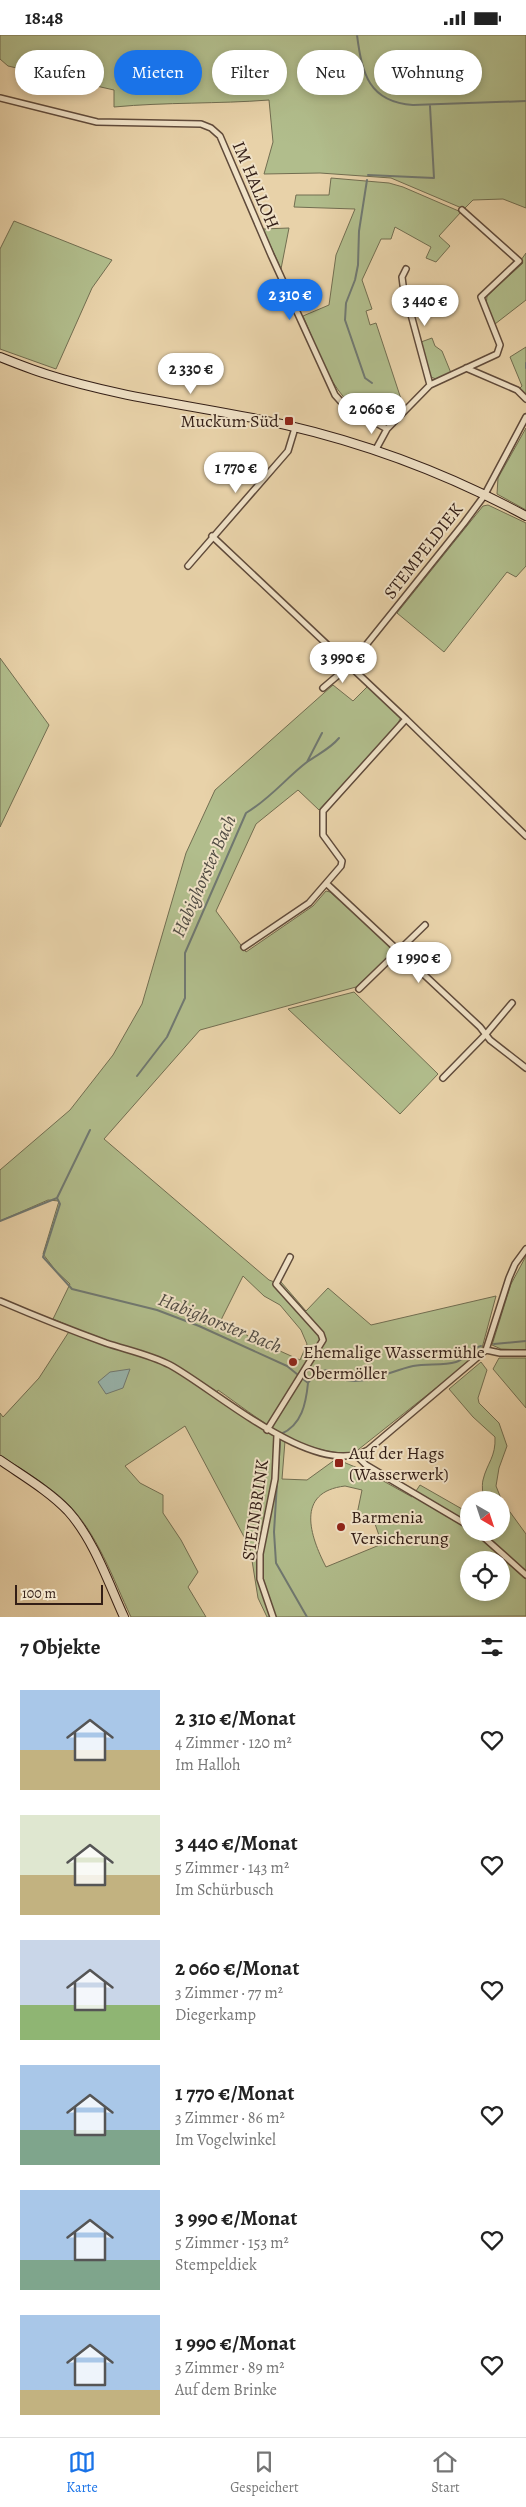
<!DOCTYPE html>
<html lang="de">
<meta charset="utf-8">
<style>
:root{--surface:#fff;--page:#f6f6f6;--text:#222;--muted:#767676;--line:#e0e0e0;--accent:#1a73e8}
body{margin:0;font-family:Alegreya,serif;background:var(--page);color:var(--text);height:100vh;display:flex;flex-direction:column;font-size:19px;white-space:nowrap}
*{box-sizing:border-box;margin:0}
p{font-size:16px;color:var(--muted)}
.icon{flex:none;width:28px;height:28px;fill:none;stroke:currentColor;stroke-width:2;stroke-linecap:round;stroke-linejoin:round}
.map{position:relative;height:1582px;overflow:hidden}
.sheet{display:flex;flex-direction:column;background:var(--surface);flex:1}
.sheet>*{flex:none}
.top-card{position:absolute;left:15px;top:15px;width:496px;height:45px;display:flex;gap:10px}
.needle{width:32px;rotate:141deg}
.tools{position:absolute;left:460px;top:1456px;display:grid;gap:10px}
.tools a{display:grid;place-items:center;width:50px;height:50px;border-radius:50%;background:var(--surface);box-shadow:0 2px 8px #0003;font-size:25px}
.scale{position:absolute;left:15px;bottom:12px;width:88px;box-sizing:border-box;padding-left:5px;border:2px solid #331e16;border-top:0;font-size:14px;line-height:18px;white-space:nowrap;color:#331e16;-webkit-text-stroke:4px #f0e2c7;paint-order:stroke}
.price{position:absolute;translate:-50% -42px;padding:0 11px;border-radius:18px;background:#fff;color:#222;font-size:16px;line-height:32px;filter:drop-shadow(0 1px 2px #0008)}
.price::after{content:'';position:absolute;left:50%;top:30px;width:15px;height:11px;margin-left:-8px;background:inherit;clip-path:polygon(0 0,100% 0,50% 100%)}
.price.on{background:var(--accent);color:#fff}
ul{padding:0;list-style:none}
li{display:flex;align-items:center;gap:15px;height:125px;padding:0 20px}
li span{display:grid;place-items:center;flex:none;width:140px;height:100px;border-radius:0px;color:#555}
li>.icon{margin-inline-start:auto}
span .icon{width:60px;height:60px;fill:#fffc;stroke-width:1}
li b{font-size:21px}
h2{display:flex;justify-content:space-between;align-items:center;height:60px;padding:0 20px;font-size:21px}
.tag{padding:0 18px;border-radius:22px;background:var(--surface);box-shadow:0 2px 8px #0003;font-size:18px;line-height:45px}
.tag.on{background:var(--accent);color:#fff}
.status{display:flex;justify-content:space-between;align-items:center;height:35px;padding:0 25px;background:var(--surface);direction:ltr}
.status svg{height:14px;fill:currentColor}
.menu{display:flex;justify-content:space-around;align-items:center;height:70px;border-top:1px solid var(--line);background:var(--surface);font-size:14px;color:var(--muted)}
.menu a{display:grid;justify-items:center;gap:2px}
.menu .on{color:var(--accent)}
.map>svg:first-child{display:block}
.green{fill:#b1bd8c;stroke:#726e51;fill-rule:evenodd}
.water{fill:#98b6af;stroke:#707972}
.lines{fill:none;stroke-linecap:round;stroke-linejoin:round}
.stream{stroke:#707972;stroke-width:2}
.street-casing{stroke:#604b3b;stroke-width:8}
.secondary-casing{stroke:#331e16;stroke-width:10}
.street{stroke:#f0e2c7;stroke-width:5}
.secondary{stroke:#f0e2c7;stroke-width:8}
.poi-dot{fill:#8f2418;stroke:#f0e2c7;stroke-width:2}
.labels{text-anchor:middle;dominant-baseline:central;stroke-width:4;stroke-linejoin:round;paint-order:stroke}
.street-label{font-size:18px;fill:#331e16;stroke:#f0e2c7}
.poi-label{font-size:18px;fill:#331e16;stroke:#f0e2c7;text-anchor:start}
.water-label{font-size:19px;font-style:italic;fill:#514c44;stroke:#f0e2c7}
</style>
<div class="status"><b>18:48</b><svg viewBox="0 0 49 12"><path d="M0 12V9h3v3zM5 12V6h3v6zM10 12V3h3v9zM15 12V0h3v12zM26 1h20v11H26zM47 4h2v5h-2z"/></svg></div>
<div class="map">
<svg width="526" height="1582" viewBox="0 0 526 1582">
<rect width="100%" height="100%" fill="#e8d2a9"/>
<filter id="stains"><feTurbulence type="fractalNoise" baseFrequency=".004" numOctaves="4"/><feColorMatrix values="0 0 0 0 .2 0 0 0 0 .09 0 0 0 0 .02 0 0 0 .5 -.17"/></filter>
<radialGradient id="worn" r=".72"><stop offset=".6" stop-color="#630" stop-opacity="0"/><stop offset="1" stop-color="#630" stop-opacity=".3"/></radialGradient>
<!-- green -->
<path class="green" d="M0,0H526V173L503,164L473,165L464,174L391,143L320,138L264,139L273,107L269,65C218,69 166,67 114,72V55L8,31L0,24Z
M331,143L389,148L403,152L461,177L439,201L450,211L436,227L426,223L431,212L395,192L391,204H381L362,245L372,274L366,276L370,290L376,288L404,373L389,388C335,378 323,326 303,281L329,270L336,220L355,174L294,172L296,160H329Z
M14,186L112,225L92,253L56,334L0,314V214Z
M289,193L281,234L263,194Z
M526,218V265L495,289L486,271L487,261L523,228L521,225Z
M432,303L435,311L442,316L451,338L436,344L431,342L421,307Z
M526,312V361L519,354L522,351L510,322Z
M526,393V475L497,459L498,443Z
M488,470L526,488V531L516,542L507,537L444,617L397,578L483,471Z
M0,623L49,690L0,792Z
M333,650L353,666L368,651L401,682L396,692L319,775L298,755L256,789L216,876L246,917L313,871L326,856L330,857L396,916L356,952L200,995L104,1104L269,1245L277,1248L281,1247L306,1276L328,1253L371,1290L496,1261L482,1313L475,1322L354,1418C302,1421 258,1383 218,1355L215,1363L275,1402L285,1406L282,1444L307,1445L336,1424L360,1434L358,1444L366,1447L369,1438L412,1462L420,1450L469,1478V1498C485,1498 514,1532 526,1543V1581L267,1582L258,1563L250,1513L185,1391L125,1431L140,1448L163,1460V1478L181,1505L198,1537L188,1552L206,1582H131C113,1544 97,1497 66,1467C47,1449 22,1435 0,1420V1378L3,1382L39,1343L72,1292L53,1284L70,1249L56,1236L43,1219L59,1166L48,1165L0,1186V1135L70,1075L113,1020L142,969L186,818L215,755ZM243,1241L264,1261L280,1270L301,1295L307,1309L300,1325L251,1303L232,1290L220,1287ZM345,1451L362,1455L356,1484L374,1486L382,1509L326,1532C310,1501 295,1457 345,1451ZM469,1525H501V1558H469Z
M354,957L438,1039L400,1079L288,974Z
M526,1221V1315L501,1314L492,1310L511,1249Z
M499,1323H526V1373L493,1334Z
M481,1327L487,1335L478,1363L479,1368L499,1388L507,1411L499,1433L496,1451L502,1466L526,1499V1536L483,1498H501V1465H479C485,1458 481,1453 483,1445C487,1428 496,1422 495,1402L473,1382L449,1354Z"/>
<!-- water -->
<path class="water" d="M130,1334L123,1353L106,1359L98,1347L110,1337Z"/>
<g class="lines">
<!-- stream -->
<path class="stream" d="M357,0C362,39 369,67 413,70L526,66
M368,140L434,143L430,71
M367,145L359,196L358,230L355,245L346,268L345,285L365,343L372,348
M526,328V333
M307,727L322,698
M137,1041L167,1002L185,963V918L246,778C270,764 286,743 307,727C318,719 330,714 339,703
M57,1163L90,1095
M0,1186L57,1163L60,1169L43,1222L72,1254L157,1275L199,1291L287,1331L308,1348C306,1368 302,1390 281,1399
M494,1309L526,1306
M308,1348L316,1338L327,1335C352,1359 385,1337 413,1331C427,1328 442,1331 456,1327C466,1324 471,1313 481,1311
M278,1436L280,1407
M277,1448L274,1497L276,1528L307,1582"/>
<defs>
<path id="street" d="M0,63L97,87L201,89L211,93L220,101L271,220L335,360L344,370L387,394
M406,234L402,242L403,250L430,350
M466,333L517,355L526,364
M375,416L387,394L430,350L497,319L500,310L481,262L519,226L462,175
M212,501L406,684L323,776V800L342,826L341,831L309,868L244,912
M188,531L288,416L295,393
M323,653L350,630L464,488L484,461L526,382
M406,684L526,801
M327,849L480,992L490,1005L526,1033
M359,954L425,890
M443,1043L486,999L512,968
M0,1266C35,1281 70,1295 106,1308C127,1315 151,1320 170,1330C216,1355 315,1445 368,1415L486,1315L509,1243L515,1229L526,1214
M486,1315L500,1318H526
M267,1395L323,1305L321,1299L276,1249L290,1222
M357,1421L366,1430L469,1491
M479,1498L526,1540
M273,1582L260,1544V1519L275,1444L277,1400"/>
<path id="secondary" d="M0,322C15,328 30,334 46,339C124,364 207,372 286,390C368,409 452,441 526,481
M0,1425C23,1441 49,1456 68,1476C94,1505 108,1547 124,1582"/>
</defs>
<!-- street casing -->
<use href="#street" class="street-casing"/>
<!-- secondary casing -->
<use href="#secondary" class="secondary-casing"/>
<!-- street -->
<use href="#street" class="street"/>
<!-- secondary -->
<use href="#secondary" class="secondary"/>
</g>
<!-- markers -->
<g class="poi-dot">
<rect x="284" y="381" width="10" height="10" rx="2.5"/>
<circle cx="293" cy="1327" r="5"/>
<rect x="334" y="1423" width="10" height="10" rx="2.5"/>
<circle cx="341" cy="1492" r="5"/>
</g>
<g class="labels">
<!-- street labels -->
<g class="street-label">
<text transform="translate(256 150) rotate(67)">IM HALLOH</text>
<text transform="translate(423 516) rotate(-52)">STEMPELDIEK</text>
<text transform="translate(255 1475) rotate(-82)">STEINBRINK</text>
</g>
<!-- poi labels -->
<g class="poi-label">
<text x="279" y="386" text-anchor="end">Muckum Süd</text>
<text x="303" y="1317">Ehemalige Wassermühle<tspan x="303" dy="21">Obermöller</tspan></text>
<text x="349" y="1418">Auf der Hags<tspan x="349" dy="21">(Wasserwerk)</tspan></text>
<text x="351" y="1482">Barmenia<tspan x="351" dy="21">Versicherung</tspan></text>
</g>
<!-- water labels -->
<g class="water-label">
<text transform="translate(204 841) rotate(-66)">Habighorster Bach</text>
<text transform="translate(220 1288) rotate(22)">Habighorster Bach</text>
</g>
</g>
<rect width="100%" height="100%" filter="url(#stains)"/>
<rect width="100%" height="100%" fill="url(#worn)"/>
</svg>
<div class="tools">
<a><svg class="needle" viewBox="-14 -14 28 28"><path d="M0-13l5 13h-10z" fill="#e53935"/><path d="M0 13l5-13h-10z" fill="#767676"/></svg></a>
<a><svg class="icon" aria-label="locate" viewBox="0 0 24 24"><circle cx="12" cy="12" r="6"/><path d="M12 2v4M12 18v4M2 12h4M18 12h4"/></svg></a>
</div>
<div class="scale">100 m</div>
<b class="price on" style="left:290px;top:286px">2 310 €</b>
<b class="price" style="left:425px;top:292px">3 440 €</b>
<b class="price" style="left:191px;top:360px">2 330 €</b>
<b class="price" style="left:372px;top:400px">2 060 €</b>
<b class="price" style="left:236px;top:459px">1 770 €</b>
<b class="price" style="left:343px;top:649px">3 990 €</b>
<b class="price" style="left:419px;top:949px">1 990 €</b>
<div class="top-card">
<a class="tag">Kaufen</a>
<a class="tag on">Mieten</a>
<a class="tag">Filter</a>
<a class="tag">Neu</a>
<a class="tag">Wohnung</a>
</div>
</div>
<section class="sheet">
<h2>7 Objekte<svg class="icon" aria-label="filters" viewBox="0 0 24 24"><path d="M4 7h16M4 17h16"/><circle cx="9" cy="7" r="2"/><circle cx="15" cy="17" r="2"/></svg></h2>
<ul>
<li><span style="background:linear-gradient(#a9c7e8 60%,#c2b280 0)"><svg class="icon" aria-label="home" viewBox="0 0 24 24"><path d="M3 11l9-7 9 7M6 9v11h12V9"/></svg></span><div><b>2 310 €/Monat</b><p>4 Zimmer · 120 m²</p><p>Im Halloh</p></div><svg class="icon" aria-label="heart" viewBox="0 0 24 24"><path d="M12 20l-8-8c-3-5 5-10 8-4 3-6 11-1 8 4z"/></svg></li>
<li><span style="background:linear-gradient(#dfe7d0 60%,#c2b280 0)"><svg class="icon" aria-label="home" viewBox="0 0 24 24"><path d="M3 11l9-7 9 7M6 9v11h12V9"/></svg></span><div><b>3 440 €/Monat</b><p>5 Zimmer · 143 m²</p><p>Im Schürbusch</p></div><svg class="icon" aria-label="heart" viewBox="0 0 24 24"><path d="M12 20l-8-8c-3-5 5-10 8-4 3-6 11-1 8 4z"/></svg></li>
<li><span style="background:linear-gradient(#c9d6e8 65%,#8fb573 0)"><svg class="icon" aria-label="home" viewBox="0 0 24 24"><path d="M3 11l9-7 9 7M6 9v11h12V9"/></svg></span><div><b>2 060 €/Monat</b><p>3 Zimmer · 77 m²</p><p>Diegerkamp</p></div><svg class="icon" aria-label="heart" viewBox="0 0 24 24"><path d="M12 20l-8-8c-3-5 5-10 8-4 3-6 11-1 8 4z"/></svg></li>
<li><span style="background:linear-gradient(#a9c7e8 65%,#7fa58c 0)"><svg class="icon" aria-label="home" viewBox="0 0 24 24"><path d="M3 11l9-7 9 7M6 9v11h12V9"/></svg></span><div><b>1 770 €/Monat</b><p>3 Zimmer · 86 m²</p><p>Im Vogelwinkel</p></div><svg class="icon" aria-label="heart" viewBox="0 0 24 24"><path d="M12 20l-8-8c-3-5 5-10 8-4 3-6 11-1 8 4z"/></svg></li>
<li><span style="background:linear-gradient(#a9c7e8 70%,#7fa58c 0)"><svg class="icon" aria-label="home" viewBox="0 0 24 24"><path d="M3 11l9-7 9 7M6 9v11h12V9"/></svg></span><div><b>3 990 €/Monat</b><p>5 Zimmer · 153 m²</p><p>Stempeldiek</p></div><svg class="icon" aria-label="heart" viewBox="0 0 24 24"><path d="M12 20l-8-8c-3-5 5-10 8-4 3-6 11-1 8 4z"/></svg></li>
<li><span style="background:linear-gradient(#a9c7e8 75%,#c2b280 0)"><svg class="icon" aria-label="home" viewBox="0 0 24 24"><path d="M3 11l9-7 9 7M6 9v11h12V9"/></svg></span><div><b>1 990 €/Monat</b><p>3 Zimmer · 89 m²</p><p>Auf dem Brinke</p></div><svg class="icon" aria-label="heart" viewBox="0 0 24 24"><path d="M12 20l-8-8c-3-5 5-10 8-4 3-6 11-1 8 4z"/></svg></li>
</ul>
</section>
<nav class="menu">
<a class="on"><svg class="icon" aria-label="map" viewBox="0 0 24 24"><path d="M3 6l6-2 6 2 6-2v14l-6 2-6-2-6 2zM9 4v14M15 6v14"/></svg>Karte</a>
<a><svg class="icon" aria-label="saved" viewBox="0 0 24 24"><path d="M7 4h10v16l-5-4-5 4z"/></svg>Gespeichert</a>
<a><svg class="icon" aria-label="home" viewBox="0 0 24 24"><path d="M3 11l9-7 9 7M6 9v11h12V9"/></svg>Start</a>
</nav>
